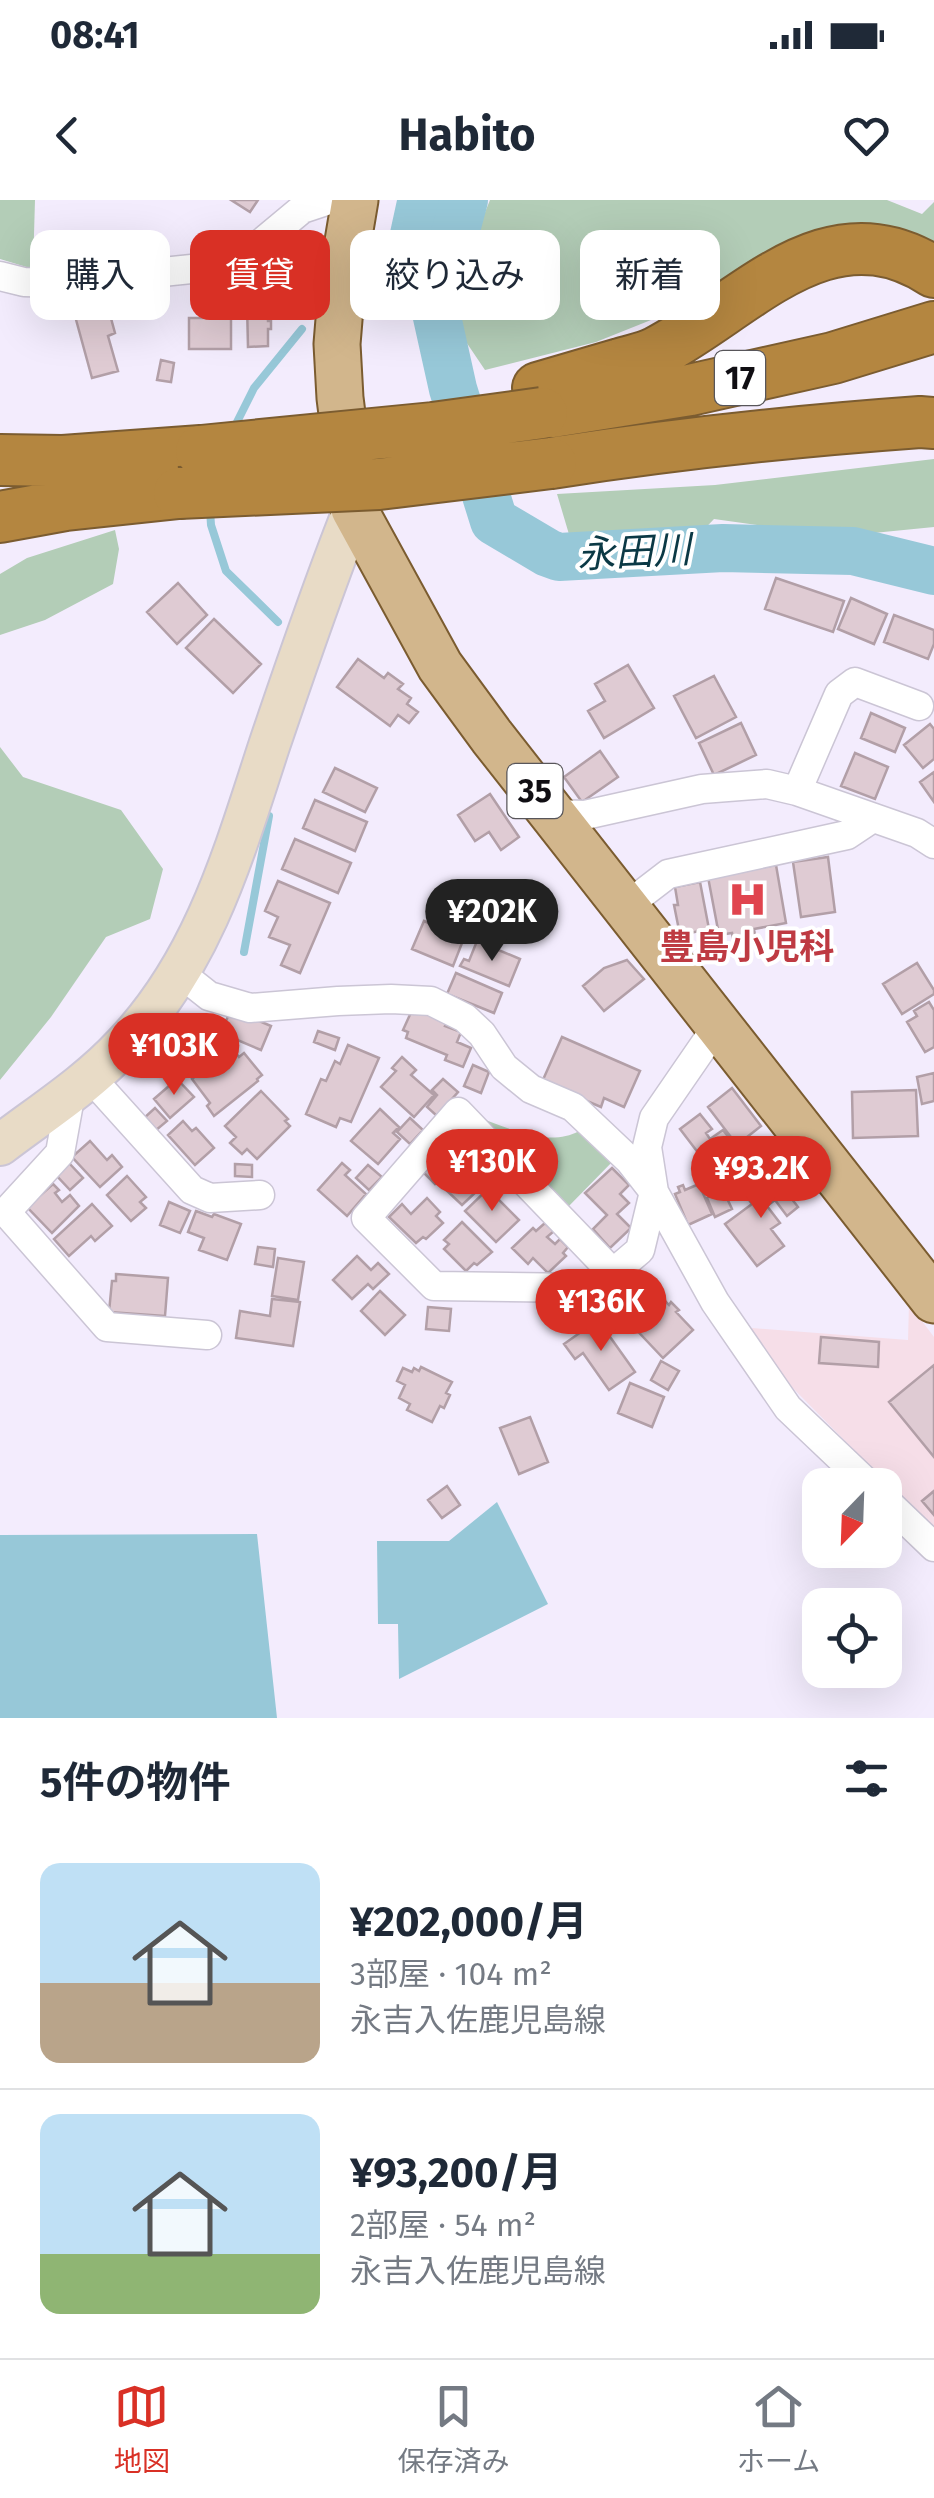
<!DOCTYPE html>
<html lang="ja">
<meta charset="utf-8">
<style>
:root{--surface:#fff;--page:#f6f6f7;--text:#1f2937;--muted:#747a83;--line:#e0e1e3;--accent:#d93025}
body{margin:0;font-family:"Fira Sans","Noto Sans JP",sans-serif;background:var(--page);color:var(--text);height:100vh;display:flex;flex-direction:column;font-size:38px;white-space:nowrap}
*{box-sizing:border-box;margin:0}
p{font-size:32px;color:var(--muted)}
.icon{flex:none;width:55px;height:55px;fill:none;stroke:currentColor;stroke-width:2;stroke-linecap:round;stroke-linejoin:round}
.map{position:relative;height:1518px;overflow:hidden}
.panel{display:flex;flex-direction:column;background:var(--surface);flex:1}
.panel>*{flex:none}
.guide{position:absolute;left:30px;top:30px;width:875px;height:90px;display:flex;gap:20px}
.needle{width:65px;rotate:203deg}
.tools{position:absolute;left:802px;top:1268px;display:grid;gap:20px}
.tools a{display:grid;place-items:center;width:100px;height:100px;border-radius:20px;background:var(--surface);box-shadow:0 10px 40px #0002;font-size:50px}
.price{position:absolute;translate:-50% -85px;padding:0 22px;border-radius:35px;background:var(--accent);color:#fff;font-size:32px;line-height:65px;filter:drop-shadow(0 2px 5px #0008)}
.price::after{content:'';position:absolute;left:50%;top:60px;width:30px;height:22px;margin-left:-15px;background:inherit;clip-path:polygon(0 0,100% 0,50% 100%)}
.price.on{background:#222;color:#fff}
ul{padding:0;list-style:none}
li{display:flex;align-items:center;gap:30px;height:250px;padding:0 40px}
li+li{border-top:2px solid var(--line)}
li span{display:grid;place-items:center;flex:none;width:280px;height:200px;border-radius:20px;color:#555}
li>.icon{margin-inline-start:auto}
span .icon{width:120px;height:120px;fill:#fffc;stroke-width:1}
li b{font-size:42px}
h2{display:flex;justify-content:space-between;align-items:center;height:120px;padding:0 40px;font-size:42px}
.pill{padding:0 35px;border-radius:20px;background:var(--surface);box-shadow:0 10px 40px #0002;font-size:35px;line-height:90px}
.pill.on{background:var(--accent);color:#fff}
.status{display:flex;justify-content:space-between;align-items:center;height:70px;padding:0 50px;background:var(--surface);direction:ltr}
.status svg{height:28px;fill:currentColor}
header{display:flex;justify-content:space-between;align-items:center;height:130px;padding:0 40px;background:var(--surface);font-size:45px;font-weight:700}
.dock{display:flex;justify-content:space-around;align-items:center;height:140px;border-top:2px solid var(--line);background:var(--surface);font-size:28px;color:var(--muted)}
.dock a{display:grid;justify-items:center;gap:5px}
.dock .on{color:var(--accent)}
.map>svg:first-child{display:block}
.commercial{fill:#f6dee8}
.green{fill:#b3cdb7}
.water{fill:#97c8d8}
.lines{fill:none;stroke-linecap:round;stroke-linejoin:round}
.stream{stroke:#97c8d8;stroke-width:8}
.river{stroke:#97c8d8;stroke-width:48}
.building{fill:#dfcbd3;stroke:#b29fa7;stroke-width:2.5}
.street-casing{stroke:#cbc5d5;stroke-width:31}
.secondary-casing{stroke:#cbc5d5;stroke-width:44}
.primary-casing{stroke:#7b5c30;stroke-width:49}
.highway-casing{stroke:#7b5c30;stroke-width:54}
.street{stroke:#fff;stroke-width:28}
.secondary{stroke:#e8dbc6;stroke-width:40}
.primary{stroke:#d2b68c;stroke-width:45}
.highway{stroke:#b48640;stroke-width:50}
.highway-bridge-casing{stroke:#7b5c30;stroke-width:54;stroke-linecap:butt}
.highway-bridge{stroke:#b48640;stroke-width:50}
.labels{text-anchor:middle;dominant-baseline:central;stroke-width:8;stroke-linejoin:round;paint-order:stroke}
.shield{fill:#fff;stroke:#58565a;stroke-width:2.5}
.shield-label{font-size:32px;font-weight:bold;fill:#100e13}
.health-label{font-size:35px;font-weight:bold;fill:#be3a42;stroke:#fff}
.water-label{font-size:38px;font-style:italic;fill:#0b3945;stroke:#fff}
</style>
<div class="status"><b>08:41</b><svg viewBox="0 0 49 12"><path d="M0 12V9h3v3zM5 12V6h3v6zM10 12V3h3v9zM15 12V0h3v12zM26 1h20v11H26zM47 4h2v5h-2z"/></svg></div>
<header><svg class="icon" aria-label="back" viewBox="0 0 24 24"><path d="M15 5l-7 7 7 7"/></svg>Habito<svg class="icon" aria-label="heart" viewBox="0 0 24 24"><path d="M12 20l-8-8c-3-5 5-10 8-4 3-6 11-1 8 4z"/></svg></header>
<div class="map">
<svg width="934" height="1518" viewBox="0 0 934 1518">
<rect width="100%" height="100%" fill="#f3ecfd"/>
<!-- commercial -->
<path class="commercial" d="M909,1104L934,1137V1331L778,1173L760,1148L752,1128L908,1140Z"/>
<!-- green -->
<path class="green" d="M0,0H35L33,69L0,59Z
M490,0H887L922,14L934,2V55L746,82L596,142L485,170L456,127L467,57Z
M934,259V327L833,337L793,356L757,325L714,319L693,341L625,339L571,341L557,294L715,285Z
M115,330L119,349L113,384L45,420L0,435V374L27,358Z
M0,547L23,577L121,610L163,669L150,719L106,737L51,817L0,880Z
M483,919C512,930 550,947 579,931L615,959L567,1008Z"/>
<!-- water -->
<path class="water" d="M397,0H476L455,60L375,101Z
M497,1302L548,1404L399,1479L398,1424H378L377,1341H449Z
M257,1334L277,1518H0V1335Z"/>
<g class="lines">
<!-- stream -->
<path class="stream" d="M234,228L254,188L302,129
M210,310L211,325L226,371L278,422
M244,752L269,616"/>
<!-- river -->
<path class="river" d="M464,0L435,108L453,189L494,321L548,353L559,357L723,348L853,351L934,371"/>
</g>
<!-- building -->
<path class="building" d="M231,0H258L250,12Z
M95,99L99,114L109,111L115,133L108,136L118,171L92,178L72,105Z
M247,104H255V107L267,106L268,121H271V129H268V146L248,147Z
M189,118H231V149H189Z
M161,160L174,163L171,182L157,180Z
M776,378L844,401L833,432L765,409Z
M178,383L207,415L177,444L147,412Z
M851,398L887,414L874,444L838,429Z
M894,415L934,430V444L928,459L884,442Z
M214,419L261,464L233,493L186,448Z
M358,459L384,478L388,473L403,484L398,489L411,498L407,504L418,512L409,523L398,515L390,526L337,487Z
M628,465L654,508L604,538L588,511L605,501L595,484Z
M714,476L736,517L696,538L674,496Z
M871,513L905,528L895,552L861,538Z
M741,523L756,555L714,575L699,543Z
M930,524L934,529V559L923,568L904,545Z
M600,551L618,577L582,602L564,577Z
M855,553L888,567L875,599L841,586Z
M335,568L377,588L365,612L323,592Z
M934,572V602L920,582Z
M490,594L519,637L501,650L489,632L475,641L458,615Z
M315,600L367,622L355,651L303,628Z
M295,639L351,663L338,693L282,669Z
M828,657L835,712L801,717L793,662Z
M776,665L786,723L754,729L756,742L734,746L732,733L719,735L708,677Z
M278,681L330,703L300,773L281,765L290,745L269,737L278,717L265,711Z
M700,682L709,729L680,735L674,705H678L675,687Z
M424,721L464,738L453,766L412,749Z
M477,741L520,759L509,786L460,766L464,759L469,761Z
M627,760L644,779L604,811L583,786L604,768Z
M917,763L934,790V794L902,814L883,784Z
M456,773L502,793L494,813L447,794Z
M929,802L934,810V847L925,852L907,822L917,816L914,811Z
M413,808L447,822L445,826L461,832L457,842L471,848L463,867L445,860L447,855L406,838L408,832L403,830Z
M231,809L271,826L261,850L221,833Z
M318,831L339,838L335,850L314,842Z
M562,837L640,871L624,907L604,898L601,907L542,882Z
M348,845L379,858L351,922L340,918L336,927L306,914L321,879L326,881L335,861L340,864Z
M232,848L239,857L244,853L262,875L257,879L258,881L214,916L207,906L210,903L192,879L198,874L194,869L214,854L218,859Z
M402,857L416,870L411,875L434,895L414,917L381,887L396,871L392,868Z
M473,865L489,872L481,893L464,886Z
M934,873V901L922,904L917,877Z
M177,879L194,897L170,918L154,899Z
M443,879L458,892L437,916L427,907L437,895L432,890Z
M732,888L761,926L737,945L708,907Z
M916,890L918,936L853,938L852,892Z
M261,891L288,919L285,921L290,926L257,959L247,949L242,954L230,943L236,937L225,926Z
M155,908L167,921L155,931L144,918Z
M380,909L399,927L393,933L400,939L378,964L351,941Z
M700,914L712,929L706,933L710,939L723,930L736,947L709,967L680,929Z
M410,918L423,930L410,944L397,932Z
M183,921L192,931L196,928L214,948L195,965L168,935Z
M90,941L107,960L112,955L122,967L100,987L72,957Z
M437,956L450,970L435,984L422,971Z
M458,956L467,966L474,959L492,977L462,1005L444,988L458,975L448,966Z
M69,963L83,978L70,990L56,975Z
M342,963L350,970L345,975L366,994L347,1016L318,990Z
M235,964L252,965V977L235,976Z
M368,965L382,977L369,990L356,978Z
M612,968L629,985L620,994L629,1003L617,1014L631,1028L610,1048L593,1029L607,1015L585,993Z
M127,976L146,997L140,1002L146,1008L131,1021L107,995Z
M774,976L798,1007L787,1016L775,1000L767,1006L780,1023L771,1029L784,1046L757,1066L725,1024L752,1004L747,997Z
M495,982L503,990L496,997L519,1020L496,1042L465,1011Z
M53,984L59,990L55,993L62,1002L70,995L79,1006L52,1033L27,1007Z
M699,984L712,1014L688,1025L675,994L680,992L678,987L683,985L685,990Z
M723,990L732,1009L715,1017L707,998Z
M427,998L440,1012L436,1016L443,1023L426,1039L423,1037L416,1043L389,1017L402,1004L411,1014Z
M169,1002L190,1011L180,1033L160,1025Z
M92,1004L112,1026L95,1041L91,1036L69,1056L54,1039Z
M196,1011L212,1017L214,1014L241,1024L227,1060L199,1050L204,1038L188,1032Z
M462,1022L492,1052L477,1065L474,1063L466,1071L444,1049L449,1044L444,1040Z
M545,1023L554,1031L547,1037L555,1044L560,1039L568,1047L563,1053L566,1056L548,1073L533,1058L528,1064L512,1048L533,1028L536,1031Z
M258,1047L275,1049L273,1067L255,1064Z
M357,1056L371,1070L378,1063L389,1074L373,1089L368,1084L352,1099L333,1080Z
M278,1058L304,1062L298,1100L272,1096Z
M116,1074L168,1078L165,1116L109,1112L112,1081H116Z
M653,1088L669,1105L671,1102L679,1110L676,1112L693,1130L663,1158L629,1122L633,1118L627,1112Z
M380,1091L405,1115L385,1135L361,1111Z
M272,1099L300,1102L293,1146L236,1138L240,1111L270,1116Z
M428,1107L451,1109L449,1131L426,1129Z
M598,1120L635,1172L609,1190L583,1153L575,1159L564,1144Z
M821,1137L879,1142L878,1167L819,1163Z
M661,1161L679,1171L668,1190L651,1180Z
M934,1165V1257L889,1202Z
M421,1167L452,1182L446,1193L450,1195L444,1208L440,1206L432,1222L407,1210L410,1204L399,1198L405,1185L397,1181L403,1168L412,1172L414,1168L419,1171Z
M630,1183L664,1197L652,1227L618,1213Z
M530,1217L548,1262L519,1274L500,1228Z
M447,1286L460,1305L442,1318L428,1300Z
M934,1291V1315L922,1301Z"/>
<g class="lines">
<defs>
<path id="street" d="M0,76L24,82L56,83L220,66L248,54L302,9L329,0
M797,591L839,494L855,482L919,506
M553,614L585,615L702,589L767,584L797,591L917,633L934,644
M625,707L668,674L847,635L871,619
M180,773L209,796L250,808L338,801L391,799L431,801L465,818L482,834L504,867L531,889L573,907L629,960L654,992L715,1102L788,1208L869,1285
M91,878L192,990L210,998L260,995
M71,892L60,953L6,1012L107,1127L207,1135
M613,1073L458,912L366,1018L434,1086L583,1088L613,1073L640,1050L654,992L647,947L654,918L718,825
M885,1300L934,1347"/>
<path id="secondary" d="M0,945C42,913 88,884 124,845C204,761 234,653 269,546C296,466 323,387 354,309"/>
<path id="primary" d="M355,0L343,71L337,144L340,198L354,309L440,466L492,537L934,1100"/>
<path id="highway" d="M538,188C566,180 593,172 620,164C632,160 646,158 657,152C746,106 827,3 934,72
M552,212L690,190L833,158L934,127
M0,260L63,261L201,251
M551,263C673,244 796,231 920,222L934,223
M0,317L66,305L179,293"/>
</defs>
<!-- street casing -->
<use href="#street" class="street-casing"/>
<!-- secondary casing -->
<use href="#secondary" class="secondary-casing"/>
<!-- primary casing -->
<use href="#primary" class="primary-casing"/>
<!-- highway casing -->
<use href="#highway" class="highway-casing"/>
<!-- street -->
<use href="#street" class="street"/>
<!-- secondary -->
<use href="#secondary" class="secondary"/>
<!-- primary -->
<use href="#primary" class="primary"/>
<!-- highway -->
<use href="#highway" class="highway"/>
<defs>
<path id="highway-bridge" d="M201,251L433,228L542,213
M179,293L379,284L551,263"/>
</defs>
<!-- highway-bridge casing -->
<use href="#highway-bridge" class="highway-bridge-casing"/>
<!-- highway-bridge -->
<use href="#highway-bridge" class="highway-bridge"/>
</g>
<!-- icons -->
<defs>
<symbol id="hospital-bare" viewBox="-9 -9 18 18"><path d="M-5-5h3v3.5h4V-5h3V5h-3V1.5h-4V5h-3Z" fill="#e0444e" stroke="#fff" stroke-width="2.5" paint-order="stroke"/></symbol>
</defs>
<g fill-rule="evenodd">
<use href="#hospital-bare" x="720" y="672" width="55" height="55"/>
</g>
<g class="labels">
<!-- shield labels -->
<g class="shield">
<rect x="715" y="151" width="50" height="54" rx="8"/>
<rect x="507.5" y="564" width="55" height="54" rx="8"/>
</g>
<g class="shield-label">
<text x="740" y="178">17</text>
<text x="535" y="591">35</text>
</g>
<!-- health labels -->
<g class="health-label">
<text x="747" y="747">豊島小児科</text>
</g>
<!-- water labels -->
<g class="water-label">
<text transform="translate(634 352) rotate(-3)">永田川</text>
</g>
</g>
</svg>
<div class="tools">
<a><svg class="needle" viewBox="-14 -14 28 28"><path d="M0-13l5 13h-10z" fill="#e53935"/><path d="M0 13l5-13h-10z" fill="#747a83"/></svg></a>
<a><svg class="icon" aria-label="locate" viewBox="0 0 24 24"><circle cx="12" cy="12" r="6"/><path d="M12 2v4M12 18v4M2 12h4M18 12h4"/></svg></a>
</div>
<b class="price on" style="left:492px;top:764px">¥202K</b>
<b class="price" style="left:174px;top:898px">¥103K</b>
<b class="price" style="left:492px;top:1014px">¥130K</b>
<b class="price" style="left:761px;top:1021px">¥93.2K</b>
<b class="price" style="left:601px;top:1154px">¥136K</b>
<div class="guide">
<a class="pill">購入</a>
<a class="pill on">賃貸</a>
<a class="pill">絞り込み</a>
<a class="pill">新着</a>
</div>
</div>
<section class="panel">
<h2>5件の物件<svg class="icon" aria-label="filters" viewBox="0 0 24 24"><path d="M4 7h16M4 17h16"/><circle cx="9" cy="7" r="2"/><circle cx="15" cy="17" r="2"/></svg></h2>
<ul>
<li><span style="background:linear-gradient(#bfe0f5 60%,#b9a48a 0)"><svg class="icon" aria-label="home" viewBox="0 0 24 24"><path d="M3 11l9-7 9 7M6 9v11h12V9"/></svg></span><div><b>¥202,000/月</b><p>3部屋 · 104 m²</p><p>永吉入佐鹿児島線</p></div></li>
<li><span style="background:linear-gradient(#bfe0f5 70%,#8fb573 0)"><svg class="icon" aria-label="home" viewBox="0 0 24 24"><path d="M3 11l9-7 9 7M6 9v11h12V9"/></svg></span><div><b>¥93,200/月</b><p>2部屋 · 54 m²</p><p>永吉入佐鹿児島線</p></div></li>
</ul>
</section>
<nav class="dock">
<a class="on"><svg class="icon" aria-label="map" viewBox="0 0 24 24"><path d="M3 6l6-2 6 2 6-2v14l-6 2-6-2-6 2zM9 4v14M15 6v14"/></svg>地図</a>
<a><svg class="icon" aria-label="saved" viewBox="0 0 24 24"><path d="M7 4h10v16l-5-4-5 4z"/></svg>保存済み</a>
<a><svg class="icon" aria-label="home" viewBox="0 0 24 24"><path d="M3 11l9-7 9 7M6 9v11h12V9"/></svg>ホーム</a>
</nav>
